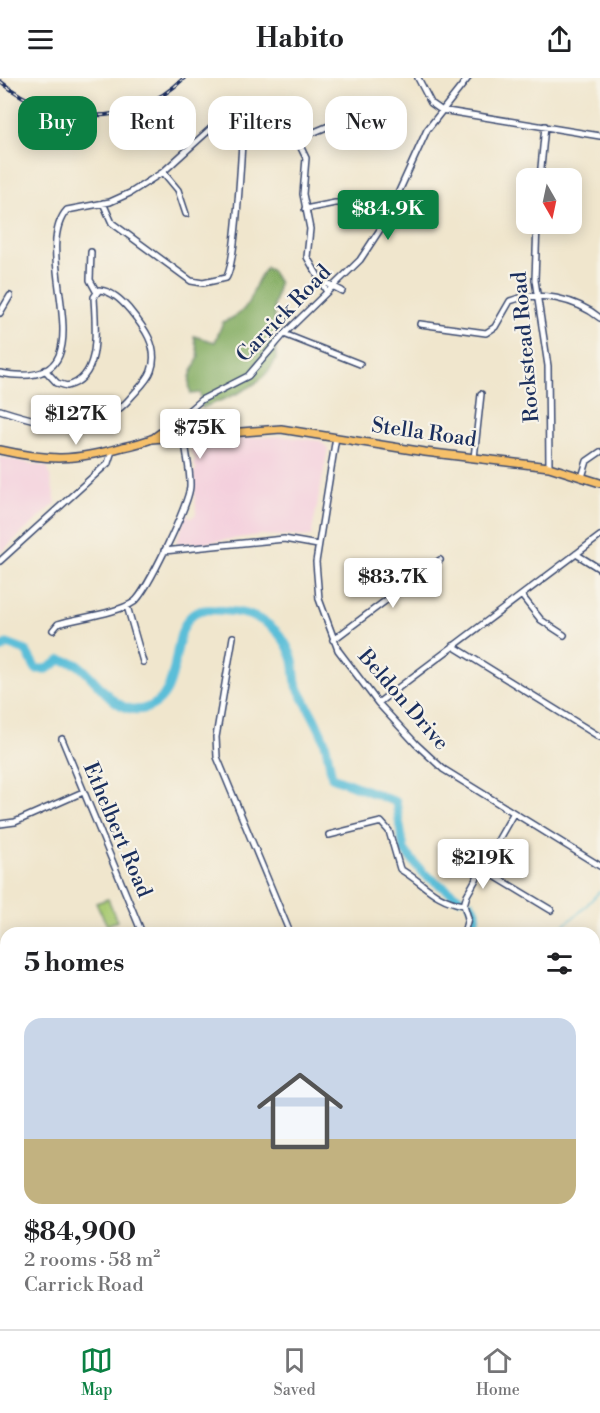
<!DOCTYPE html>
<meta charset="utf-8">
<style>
:root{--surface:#fff;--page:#f6f6f6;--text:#202124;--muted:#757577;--line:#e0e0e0;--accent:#0b8043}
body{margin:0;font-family:"Libre Bodoni",serif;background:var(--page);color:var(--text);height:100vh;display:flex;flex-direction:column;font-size:22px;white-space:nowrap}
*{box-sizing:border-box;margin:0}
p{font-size:20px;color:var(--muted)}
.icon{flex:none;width:33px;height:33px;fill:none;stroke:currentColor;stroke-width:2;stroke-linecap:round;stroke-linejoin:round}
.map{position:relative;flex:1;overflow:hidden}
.side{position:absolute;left:0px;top:849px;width:600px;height:402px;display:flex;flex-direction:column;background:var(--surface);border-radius:18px 18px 0 0;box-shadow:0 3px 15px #0003}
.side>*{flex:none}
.hud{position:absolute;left:18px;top:18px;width:564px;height:54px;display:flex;gap:12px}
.needle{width:39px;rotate:171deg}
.fabs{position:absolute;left:516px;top:90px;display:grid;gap:12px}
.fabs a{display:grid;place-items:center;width:66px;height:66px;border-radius:12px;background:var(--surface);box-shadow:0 3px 15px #0003;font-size:30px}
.price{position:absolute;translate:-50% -51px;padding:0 14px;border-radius:6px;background:#fff;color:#222;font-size:20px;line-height:39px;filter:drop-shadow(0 2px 3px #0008)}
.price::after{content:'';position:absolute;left:50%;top:36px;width:18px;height:14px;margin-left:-9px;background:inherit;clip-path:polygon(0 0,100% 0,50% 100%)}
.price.selected{background:var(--accent);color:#fff}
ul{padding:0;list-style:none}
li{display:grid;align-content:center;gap:12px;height:318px;padding:0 24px}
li+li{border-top:2px solid var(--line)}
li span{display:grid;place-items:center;height:186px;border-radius:18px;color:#555}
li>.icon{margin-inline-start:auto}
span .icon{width:108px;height:108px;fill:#fffc;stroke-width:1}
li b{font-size:26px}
h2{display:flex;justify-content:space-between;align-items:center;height:72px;padding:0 24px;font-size:26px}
.tag{padding:0 21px;border-radius:18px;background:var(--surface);box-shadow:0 3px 15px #0003;font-size:21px;line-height:54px}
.tag.selected{background:var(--accent);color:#fff}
header{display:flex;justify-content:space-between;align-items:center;height:78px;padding:0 24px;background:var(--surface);font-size:27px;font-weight:700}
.tabs{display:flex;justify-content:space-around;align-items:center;height:84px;border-top:2px solid var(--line);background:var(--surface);font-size:16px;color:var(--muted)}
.tabs a{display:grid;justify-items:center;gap:3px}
.tabs .selected{color:var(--accent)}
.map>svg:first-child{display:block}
.built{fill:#f4cfdd}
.green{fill:#aacb74;stroke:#627d69;stroke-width:1.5}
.forest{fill:#87af66;stroke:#516f62;stroke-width:1.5}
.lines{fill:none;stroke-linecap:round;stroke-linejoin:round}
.stream{stroke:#5abed8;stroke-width:1.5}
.river{stroke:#5abed8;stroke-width:9}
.minor-casing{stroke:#3b4a6f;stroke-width:8}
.major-casing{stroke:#3b4a6f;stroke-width:10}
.minor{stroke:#fff;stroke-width:5}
.major{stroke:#f6c06b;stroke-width:7}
.rail-casing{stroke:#1b2f5e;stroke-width:4}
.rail{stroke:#f7f3e8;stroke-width:1.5;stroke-dasharray:4.5;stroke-linecap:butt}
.labels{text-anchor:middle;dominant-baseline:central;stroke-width:4.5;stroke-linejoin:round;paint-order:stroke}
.street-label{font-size:21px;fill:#1b2f5e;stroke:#f7f3e8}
</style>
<header><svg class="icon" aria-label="menu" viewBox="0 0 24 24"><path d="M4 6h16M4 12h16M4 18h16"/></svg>Habito<svg class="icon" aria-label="share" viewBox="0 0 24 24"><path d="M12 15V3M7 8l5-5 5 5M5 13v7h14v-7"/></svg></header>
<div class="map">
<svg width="600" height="1251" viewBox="0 0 600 1251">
<rect width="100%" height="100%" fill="#f7f3e8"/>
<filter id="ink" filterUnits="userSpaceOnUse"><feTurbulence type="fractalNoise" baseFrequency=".0167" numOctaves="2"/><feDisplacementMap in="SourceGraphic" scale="12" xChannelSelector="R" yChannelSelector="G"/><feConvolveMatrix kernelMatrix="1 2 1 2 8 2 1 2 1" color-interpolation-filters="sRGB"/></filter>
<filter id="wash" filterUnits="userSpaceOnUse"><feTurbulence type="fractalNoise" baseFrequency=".008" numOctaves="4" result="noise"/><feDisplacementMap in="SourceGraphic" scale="24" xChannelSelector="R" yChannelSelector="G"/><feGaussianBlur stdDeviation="1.35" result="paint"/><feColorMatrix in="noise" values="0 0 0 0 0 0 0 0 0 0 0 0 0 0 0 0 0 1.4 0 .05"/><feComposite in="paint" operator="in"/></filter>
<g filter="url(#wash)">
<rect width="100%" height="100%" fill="#f0e6cd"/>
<!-- built -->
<path class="built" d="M281,358L321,363L328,371L311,459L261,457L203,465H176L187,436L191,440L196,436L194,393L197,391L193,386L196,381L191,375V365L195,363Z
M0,379L48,389L56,425L0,475Z
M594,1095L600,1098V1251L585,1245H594Z
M65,1245H257L259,1249L264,1247L269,1251H65Z"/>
<!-- green -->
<path class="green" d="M250,35L264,38L258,53L251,51Z
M108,821L117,843L107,847L96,825Z
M594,914L600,917V949L594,946Z
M594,990L600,993V1029L594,1026Z
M69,1245H126L122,1251L68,1248Z
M157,1245H214L200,1251H160Z"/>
<!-- forest -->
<path class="forest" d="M266,190L271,192L279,205L274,227L276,281C263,310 228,319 202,330L200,315L191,316C186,301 193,291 199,279L194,258L215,264L223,244C257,232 247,212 266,190Z"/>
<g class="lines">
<!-- stream -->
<path class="stream" d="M554,855L581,833L600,813"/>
<!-- river -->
<path class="river" d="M0,571L7,566L26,573L36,591H47L61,582C66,584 74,584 78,587C97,600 114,637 143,631C185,621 168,561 191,538C199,529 215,532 226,533C256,535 281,548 292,579C296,589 293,600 298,610C306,626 316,642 323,659C328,671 329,686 332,699L396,724L404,772L423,795L459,820
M471,826L476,834L473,855
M594,1055L600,1060"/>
</g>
</g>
<g filter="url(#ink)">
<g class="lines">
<defs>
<path id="minor" d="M418,0L431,25L441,32L600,58
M298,61L343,42
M163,94L178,112L186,136
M540,100L545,48
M103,125L112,145L191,203L203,205L226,200C237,186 242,58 244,32
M305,131L335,125H356
M537,146L535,202L548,288L549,389
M91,174L90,202L96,213
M319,201L342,213
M0,235L10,218
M420,246L486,255L495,249L510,223C537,212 577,221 600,240
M284,256L360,286
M0,295C118,317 26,177 67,132L110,124L130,115L163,94L229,34L244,32L280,38L289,45L306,80L303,116L310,151L307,179L327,214
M0,332C25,340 55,349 81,346C103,343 118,335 132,318C138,311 148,302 151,293C160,269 143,248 129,231C121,222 112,213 99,212L94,219C95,246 103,300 67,308L57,305L45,292
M336,359L316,484L319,521L338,572L378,625L416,666L443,691L600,788
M474,380L481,316
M582,399L587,383L600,374
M164,473L284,461L318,467
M576,476L600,491
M0,483L108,385L112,373
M522,518L541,542L564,557
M127,528L143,584
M53,552L58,546C78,540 118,535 134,524C147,514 190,424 190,408C191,385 179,356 187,334L201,322L248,298L284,256L360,182L385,144L427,52L468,0
M233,559L216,659L217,679L290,855
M333,562L440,482
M453,568L600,659
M378,625L600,458
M62,661L142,855
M0,746L15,744L83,714
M329,757L381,744L389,753L400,791C424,805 434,822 464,827
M483,791L551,832
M464,827L467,817L513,736
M464,855L468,840L464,827
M594,885L600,878
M597,964L600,965
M594,1039L600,1043
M0,1079L6,1082
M0,1107L6,1097
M0,1227L6,1230
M36,1245L55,1251
M308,1245L310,1251"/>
<path id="major" d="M155,359L185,337
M151,361L281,351L425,374L549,389L600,405
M0,372C49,383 74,383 123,369C133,367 144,364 154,360
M569,1245L577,1251
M581,1245L589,1251
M372,1251L380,1245
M384,1251L393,1245"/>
</defs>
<!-- minor casing -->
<use href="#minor" class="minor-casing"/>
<!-- major casing -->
<use href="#major" class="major-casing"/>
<!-- minor -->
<use href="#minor" class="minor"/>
<!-- major -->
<use href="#major" class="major"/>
<defs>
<path id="rail" d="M0,3C54,48 132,51 184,0
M508,1245L533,1251
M430,1251L454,1245"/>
</defs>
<!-- rail casing -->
<use href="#rail" class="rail-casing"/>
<!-- rail -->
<use href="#rail" class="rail"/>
</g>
</g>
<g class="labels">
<!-- street labels -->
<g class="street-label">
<text transform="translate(284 236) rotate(-46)">Carrick Road</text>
<text transform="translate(526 269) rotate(-95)">Rockstead Road</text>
<text transform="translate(424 355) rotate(8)">Stella Road</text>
<text transform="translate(403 622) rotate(49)">Beldon Drive</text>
<text transform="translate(117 752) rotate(67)">Ethelbert Road</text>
</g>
</g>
</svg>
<div class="fabs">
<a><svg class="needle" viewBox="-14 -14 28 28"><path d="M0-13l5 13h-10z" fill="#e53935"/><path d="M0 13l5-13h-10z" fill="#757577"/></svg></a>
</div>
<b class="price selected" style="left:388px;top:163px">$84.9K</b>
<b class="price" style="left:76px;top:368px">$127K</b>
<b class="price" style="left:200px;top:382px">$75K</b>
<b class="price" style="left:393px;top:531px">$83.7K</b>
<b class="price" style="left:483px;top:812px">$219K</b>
<div class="hud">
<a class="tag selected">Buy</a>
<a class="tag">Rent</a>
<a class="tag">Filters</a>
<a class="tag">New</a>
</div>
<section class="side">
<h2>5 homes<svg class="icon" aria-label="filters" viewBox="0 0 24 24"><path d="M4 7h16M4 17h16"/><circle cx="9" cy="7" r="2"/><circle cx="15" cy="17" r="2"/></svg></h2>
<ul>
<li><span style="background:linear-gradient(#c9d6e8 65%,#c2b280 0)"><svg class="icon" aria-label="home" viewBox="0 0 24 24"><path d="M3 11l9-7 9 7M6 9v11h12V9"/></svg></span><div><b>$84,900</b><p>2 rooms · 58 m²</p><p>Carrick Road</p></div></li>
</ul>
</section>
</div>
<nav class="tabs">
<a class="selected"><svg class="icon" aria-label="map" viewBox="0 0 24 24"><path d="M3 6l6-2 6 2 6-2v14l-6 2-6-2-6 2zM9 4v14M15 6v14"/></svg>Map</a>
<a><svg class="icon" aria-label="saved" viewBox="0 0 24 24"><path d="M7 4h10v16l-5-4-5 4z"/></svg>Saved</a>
<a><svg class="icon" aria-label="home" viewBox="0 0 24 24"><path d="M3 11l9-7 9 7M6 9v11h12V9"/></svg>Home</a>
</nav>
